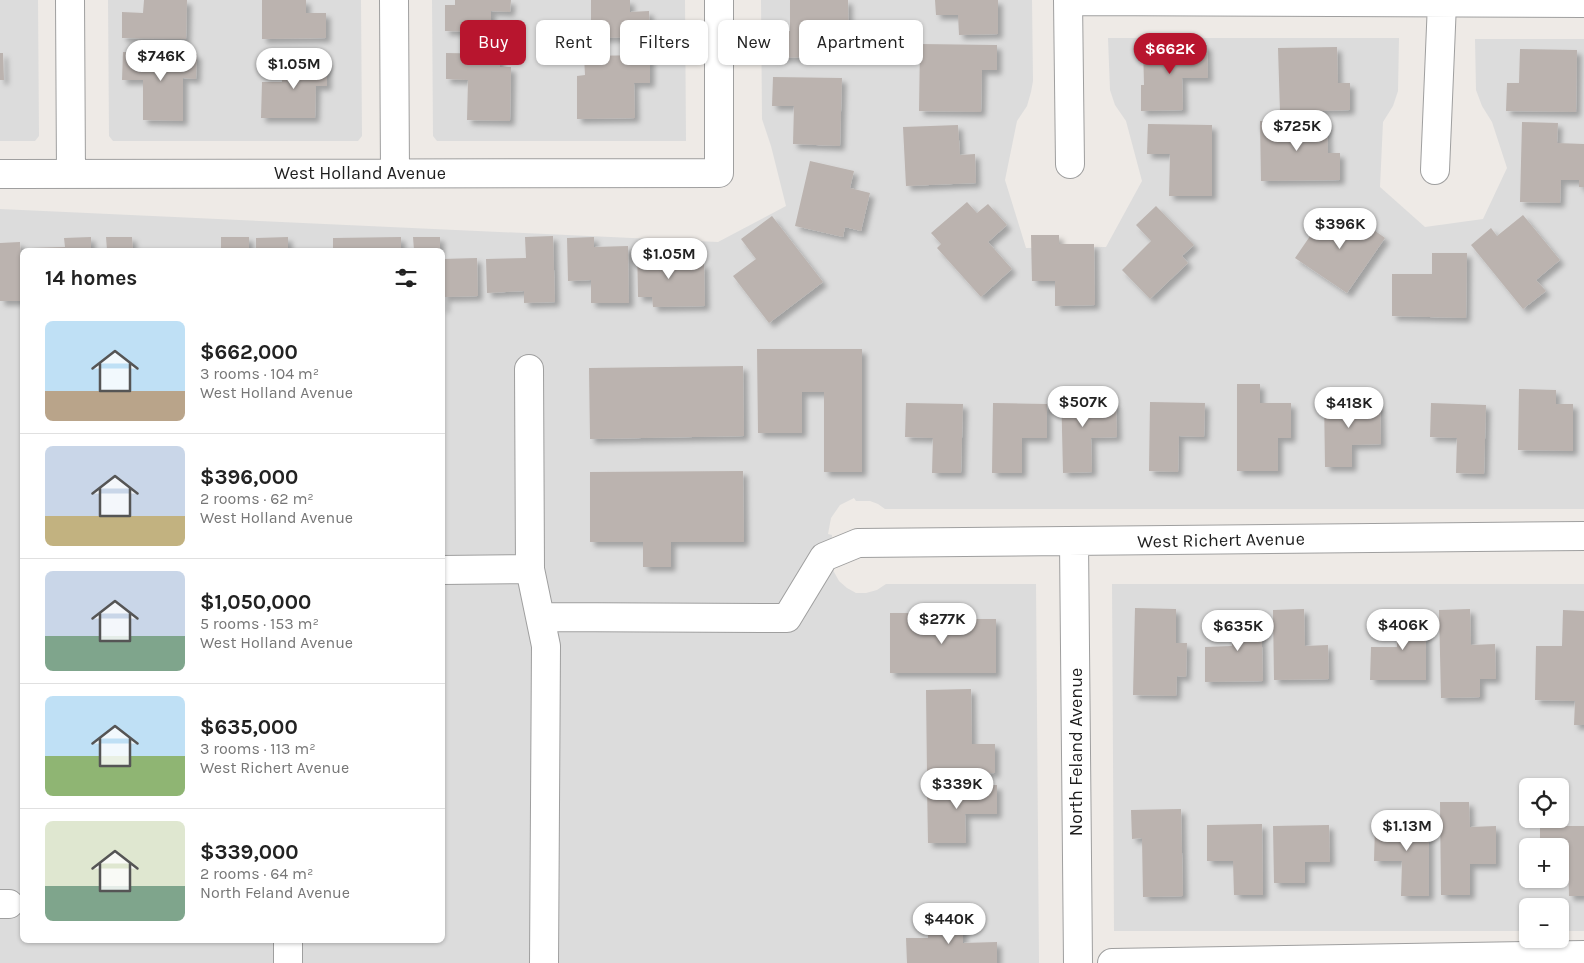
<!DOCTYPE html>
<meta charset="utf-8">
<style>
:root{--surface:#fff;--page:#f6f6f6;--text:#222;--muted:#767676;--line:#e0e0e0;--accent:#b8152e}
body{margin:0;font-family:Karla,sans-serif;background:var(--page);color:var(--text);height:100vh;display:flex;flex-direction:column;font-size:19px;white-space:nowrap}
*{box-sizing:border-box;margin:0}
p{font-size:16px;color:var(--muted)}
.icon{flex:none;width:28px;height:28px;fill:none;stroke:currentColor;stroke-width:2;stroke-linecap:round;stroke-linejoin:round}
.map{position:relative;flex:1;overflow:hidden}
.details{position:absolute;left:20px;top:248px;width:425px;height:695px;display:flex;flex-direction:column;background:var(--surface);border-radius:8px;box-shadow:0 1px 4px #0004}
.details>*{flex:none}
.hud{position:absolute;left:460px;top:20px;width:475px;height:45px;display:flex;gap:10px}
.buttons{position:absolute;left:1519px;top:778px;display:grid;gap:10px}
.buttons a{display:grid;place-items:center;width:50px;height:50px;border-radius:8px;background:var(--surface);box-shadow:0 1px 4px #0004;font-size:25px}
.price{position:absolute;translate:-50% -42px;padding:0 11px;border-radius:18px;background:#fff;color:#222;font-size:16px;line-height:32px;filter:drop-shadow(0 1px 2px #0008)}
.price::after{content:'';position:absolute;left:50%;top:30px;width:15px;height:11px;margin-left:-8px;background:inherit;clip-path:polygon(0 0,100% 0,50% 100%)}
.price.selected{background:var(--accent);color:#fff}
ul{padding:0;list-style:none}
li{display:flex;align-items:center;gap:15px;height:125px;padding:0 25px}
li+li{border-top:1px solid var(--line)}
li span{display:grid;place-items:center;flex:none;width:140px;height:100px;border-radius:8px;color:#555}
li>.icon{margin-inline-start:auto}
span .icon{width:60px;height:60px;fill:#fffc;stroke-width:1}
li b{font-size:21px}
h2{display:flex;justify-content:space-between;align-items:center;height:60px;padding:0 25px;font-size:21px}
.chip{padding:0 18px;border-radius:8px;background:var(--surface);box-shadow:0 1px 4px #0004;font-size:18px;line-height:45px}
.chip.selected{background:var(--accent);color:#fff}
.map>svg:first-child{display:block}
.residential{fill:#dcdcdc;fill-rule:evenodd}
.building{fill:#bbb3af;filter:url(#shadow)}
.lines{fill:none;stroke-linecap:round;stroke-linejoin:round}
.minor-casing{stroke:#9f9f9f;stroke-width:30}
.minor{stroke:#fff;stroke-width:28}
.labels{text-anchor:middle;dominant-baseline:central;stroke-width:4;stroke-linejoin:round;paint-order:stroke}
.street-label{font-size:18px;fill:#1e1e1e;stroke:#fff}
</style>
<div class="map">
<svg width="1584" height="963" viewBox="0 0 1584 963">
<defs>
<filter id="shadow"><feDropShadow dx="4.5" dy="4.5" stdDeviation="2.5" flood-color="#0004"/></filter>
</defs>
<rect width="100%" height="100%" fill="#eeeae6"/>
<!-- residential -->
<path class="residential" d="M0,0H38L39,136L35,141H0Z
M108,0H361L362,136L358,141H113L109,136Z
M432,0H685L686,141H437L433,136Z
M761,0H1032L1033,81L1031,92L1027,106L1017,121L1005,180L1026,248L1106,247L1142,181L1126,121L1115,105L1110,90L1108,38H1399L1398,91L1393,106L1383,122L1380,187L1425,227L1483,219L1507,168L1492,122L1482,106L1476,90L1475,39H1584V509H885L878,504L870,501H856L854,498L840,505L831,518L828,534L832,535V564L834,572L839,581L847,588L856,593H866L877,590L886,584H1036L1039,963H0V209L718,242L786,206L771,146L762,119ZM22,250H442V940H22Z
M1112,584H1584V931H1560V906H1528L1527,931H1114ZM1528,786H1560V819H1528ZM1528,846H1560V879H1528Z"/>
<!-- building -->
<path class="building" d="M144,0H187L186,39L122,38V12L143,13Z
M262,0H306V13H326V38L262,39Z
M455,0H511L510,12L491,11V32L445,31V5H455Z
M591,0H630V12L649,11L650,37L591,38Z
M790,0H848L849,56L773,58V32L790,31Z
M935,0H998V34L959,35L958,15H936Z
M920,44L997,45V70H982L981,112L919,111Z
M1207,45L1208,78H1182L1183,110L1141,111V85H1144L1143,46Z
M1337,47L1338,83H1350V110L1280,112L1278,48Z
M1520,49L1577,50L1576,112L1506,111L1507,83H1519Z
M123,52L197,54L196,79L183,78V121L143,120V80H122Z
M0,53H3L4,80H0Z
M446,53L500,54V67H511L510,121L467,120L468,80L446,79Z
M650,55V83H634L635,118L577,119V76L585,75L584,56Z
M282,59L327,60V86H316L315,118H261L262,82H282Z
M773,77L842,78L840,146L793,144L794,106H772Z
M1327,120L1328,153H1340V180L1261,181L1260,121Z
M1522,122L1558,123L1557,143L1584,144V187H1579V180H1561L1560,203L1520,202Z
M1148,124L1212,125V196H1169L1170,154H1147Z
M958,125L960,155L975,154L976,183L906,186L903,127Z
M810,161L854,171L850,188L870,193L861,231L845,227L843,237L795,226Z
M967,202L977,213L988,204L1007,225L988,242L1012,269L981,297L937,248L941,244L931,233Z
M1156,206L1194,245L1182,256L1188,263L1150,299L1122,270L1151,241L1136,225Z
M1328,210L1359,230L1364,223L1385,238L1347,293L1295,258Z
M1523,215L1560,260L1536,280L1546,291L1523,309L1471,245L1491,228L1497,236Z
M772,216L823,282L769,323L733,276L756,259L741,239Z
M1031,235H1059V244H1094L1095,305L1055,306V281H1032Z
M553,236L555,302L524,303V291L487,293L486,259L526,258L525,237Z
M91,237V250H31V248L65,247L64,238Z
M106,237H132L133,250H107Z
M221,237H249V250H221Z
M288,237V250H256V238Z
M401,237V250H333V238Z
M413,237H440V250H414Z
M594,237V247L628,246L629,303H591V280L568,281L567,238Z
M20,242L22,301H0V243Z
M637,243H657L658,264L704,263L705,306L653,307L652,297H638Z
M1432,253H1467L1466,318L1392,316V274H1432Z
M477,258L478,296L445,297V308L442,309V259Z
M757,349H862V472H824V392H802V433H758Z
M743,366L744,436L590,439L589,368Z
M1237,384H1260V403H1291V438H1278V471H1237Z
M1085,386V403H1116L1117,437L1091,438L1092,472L1063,473L1061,387Z
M1519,389L1556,390V404H1573V451L1518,450Z
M1343,395V404H1380L1381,444L1352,445V467H1325L1324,396Z
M1150,402L1205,403L1204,437L1179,436L1178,472L1149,471Z
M906,403L963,404L961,473H932L933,438L905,437Z
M993,403L1047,404V438H1022V473H992Z
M1431,403L1486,405L1484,474L1456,473L1457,438L1430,437Z
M743,471L744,542H671V567H643V542H590V472Z
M1135,608L1176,609V643H1187L1186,677L1177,676L1176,696L1133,695Z
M1304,609L1305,646L1328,645L1329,679L1274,680L1273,610Z
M1470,609L1471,645L1495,644L1496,679H1480V697L1441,698L1439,610Z
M1397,610L1426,611V680H1370L1371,647H1397Z
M1563,610L1584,611V725H1574L1575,701L1535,700L1536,646H1562Z
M1232,611H1261L1263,681L1205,682V647L1232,646Z
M890,613H939V619H996V673H890Z
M971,689L972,744H995V773L927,774L926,690Z
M997,785V814H965L966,843H928L927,786Z
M1440,802H1469L1470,827L1496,826V864H1470V895H1441Z
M1181,809L1183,896L1143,897L1142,838L1132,839L1131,810Z
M1404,814H1429V896H1401L1402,861H1374L1375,826L1404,827Z
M1262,824L1263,895H1234L1233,861H1207V825Z
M1329,825L1330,862H1305V883H1274L1273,826Z
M1540,826H1584V896H1569L1568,861H1560V846H1540Z
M928,917H963V943L997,942V963H907L906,938H928Z"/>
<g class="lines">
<defs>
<path id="minor" d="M70,0L71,174
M394,0L395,173
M1068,0L1070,164
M1068,1L1584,3
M1435,170L1442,3
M0,174L719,173V0
M529,369L530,569
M1074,542L1078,963
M442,570L530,569L546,646L544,963
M540,617L787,618L824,557L858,543L1584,536
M0,904H9
M288,940V963
M1112,963L1584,955"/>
</defs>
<!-- minor casing -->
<use href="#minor" class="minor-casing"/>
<!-- minor -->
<use href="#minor" class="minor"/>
</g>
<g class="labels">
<!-- street labels -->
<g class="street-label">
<text x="360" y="173">West Holland Avenue</text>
<text transform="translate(1221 540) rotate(-1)">West Richert Avenue</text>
<text transform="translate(1076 752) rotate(-90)">North Feland Avenue</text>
</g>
</g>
</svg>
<div class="buttons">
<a><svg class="icon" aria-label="locate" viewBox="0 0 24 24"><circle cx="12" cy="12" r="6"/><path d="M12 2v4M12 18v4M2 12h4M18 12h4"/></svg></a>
<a>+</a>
<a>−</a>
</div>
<b class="price selected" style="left:1170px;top:75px">$662K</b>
<b class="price" style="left:161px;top:82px">$746K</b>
<b class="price" style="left:294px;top:90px">$1.05M</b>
<b class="price" style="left:1297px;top:152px">$725K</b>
<b class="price" style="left:1340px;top:250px">$396K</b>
<b class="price" style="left:669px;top:280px">$1.05M</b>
<b class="price" style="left:1083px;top:428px">$507K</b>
<b class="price" style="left:1349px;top:429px">$418K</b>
<b class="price" style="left:942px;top:645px">$277K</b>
<b class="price" style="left:1403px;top:651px">$406K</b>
<b class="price" style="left:1238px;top:652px">$635K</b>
<b class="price" style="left:957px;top:810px">$339K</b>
<b class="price" style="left:1407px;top:852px">$1.13M</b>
<b class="price" style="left:949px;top:945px">$440K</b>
<div class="hud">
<a class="chip selected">Buy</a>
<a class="chip">Rent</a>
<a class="chip">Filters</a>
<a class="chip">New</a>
<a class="chip">Apartment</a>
</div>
<section class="details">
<h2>14 homes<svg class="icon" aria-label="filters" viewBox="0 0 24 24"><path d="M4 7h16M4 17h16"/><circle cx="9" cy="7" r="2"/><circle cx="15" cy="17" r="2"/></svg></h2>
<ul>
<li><span style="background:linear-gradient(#bfe0f5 70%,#b9a48a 0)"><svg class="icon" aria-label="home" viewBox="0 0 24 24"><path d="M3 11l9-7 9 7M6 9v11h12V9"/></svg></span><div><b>$662,000</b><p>3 rooms · 104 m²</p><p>West Holland Avenue</p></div></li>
<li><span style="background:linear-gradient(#c9d6e8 70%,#c2b280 0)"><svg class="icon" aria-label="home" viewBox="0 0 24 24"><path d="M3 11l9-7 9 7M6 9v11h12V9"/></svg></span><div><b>$396,000</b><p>2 rooms · 62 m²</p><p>West Holland Avenue</p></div></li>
<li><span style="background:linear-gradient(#c9d6e8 65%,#7fa58c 0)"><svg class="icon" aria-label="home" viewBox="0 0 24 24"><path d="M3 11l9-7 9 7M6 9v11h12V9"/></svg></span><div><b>$1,050,000</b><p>5 rooms · 153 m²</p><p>West Holland Avenue</p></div></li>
<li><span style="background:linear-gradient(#bfe0f5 60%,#8fb573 0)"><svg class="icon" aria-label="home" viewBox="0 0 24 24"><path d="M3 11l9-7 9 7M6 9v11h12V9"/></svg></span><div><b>$635,000</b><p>3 rooms · 113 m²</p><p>West Richert Avenue</p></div></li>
<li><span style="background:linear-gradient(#dfe7d0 65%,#7fa58c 0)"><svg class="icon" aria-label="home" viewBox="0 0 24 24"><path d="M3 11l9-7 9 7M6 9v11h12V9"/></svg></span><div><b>$339,000</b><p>2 rooms · 64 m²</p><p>North Feland Avenue</p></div></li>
</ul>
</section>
</div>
